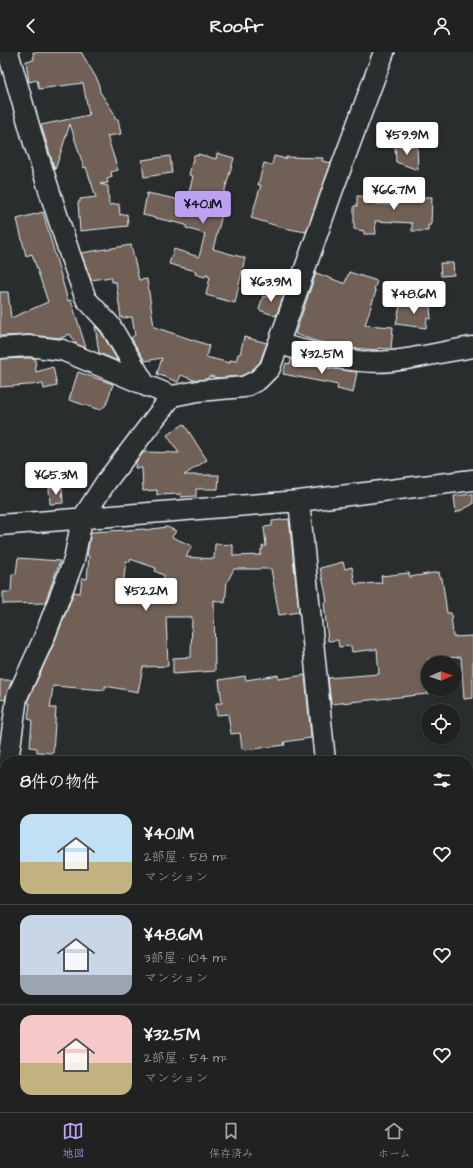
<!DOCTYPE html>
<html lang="ja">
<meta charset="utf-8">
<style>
:root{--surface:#202222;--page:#2d2f2f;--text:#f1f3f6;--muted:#a2a4a5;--line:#3d3f40;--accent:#bca0f2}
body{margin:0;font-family:"Architects Daughter","Klee One",sans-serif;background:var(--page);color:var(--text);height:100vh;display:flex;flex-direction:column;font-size:15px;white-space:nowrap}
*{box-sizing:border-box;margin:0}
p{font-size:13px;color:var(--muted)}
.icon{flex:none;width:22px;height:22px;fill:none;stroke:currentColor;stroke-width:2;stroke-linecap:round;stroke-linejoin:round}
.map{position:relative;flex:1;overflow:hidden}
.panel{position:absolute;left:0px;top:704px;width:473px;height:356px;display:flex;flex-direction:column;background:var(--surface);border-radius:16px 16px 0 0;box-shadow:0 2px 6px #0003,0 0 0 1px var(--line)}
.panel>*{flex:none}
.needle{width:26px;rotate:88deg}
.tools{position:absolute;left:421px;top:604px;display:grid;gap:8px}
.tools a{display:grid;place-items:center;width:40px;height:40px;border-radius:50%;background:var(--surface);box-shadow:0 2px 6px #0003,0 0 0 1px var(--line);font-size:20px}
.price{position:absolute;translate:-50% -34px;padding:0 9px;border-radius:4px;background:#fff;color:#222;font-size:13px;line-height:26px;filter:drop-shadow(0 1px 2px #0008)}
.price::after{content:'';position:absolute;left:50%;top:24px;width:12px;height:9px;margin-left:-6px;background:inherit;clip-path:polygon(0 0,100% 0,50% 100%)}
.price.active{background:var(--accent);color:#111}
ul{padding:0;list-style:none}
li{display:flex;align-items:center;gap:12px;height:100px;padding:0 20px}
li+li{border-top:1px solid var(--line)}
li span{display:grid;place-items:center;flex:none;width:112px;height:80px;border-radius:12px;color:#555}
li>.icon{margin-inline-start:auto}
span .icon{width:48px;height:48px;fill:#fffc;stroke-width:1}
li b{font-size:17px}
h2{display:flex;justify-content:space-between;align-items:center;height:48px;padding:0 20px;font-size:17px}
header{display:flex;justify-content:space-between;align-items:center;height:52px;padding:0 20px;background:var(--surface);font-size:18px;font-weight:800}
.dock{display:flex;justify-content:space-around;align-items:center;height:56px;border-top:1px solid var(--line);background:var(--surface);font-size:11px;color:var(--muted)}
.dock a{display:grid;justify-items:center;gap:2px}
.dock .active{color:var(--accent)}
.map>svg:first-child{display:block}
.building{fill:#706057;stroke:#e8f1f8;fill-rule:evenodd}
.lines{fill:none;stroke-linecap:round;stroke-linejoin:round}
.minor-casing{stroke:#e8f1f8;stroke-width:23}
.minor{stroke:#2a2d2e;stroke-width:20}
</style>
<header><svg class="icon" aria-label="back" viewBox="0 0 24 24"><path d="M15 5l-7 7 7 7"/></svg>Roofr<svg class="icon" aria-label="person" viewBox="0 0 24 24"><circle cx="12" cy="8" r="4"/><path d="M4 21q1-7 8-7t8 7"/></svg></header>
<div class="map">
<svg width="473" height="1060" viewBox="0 0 473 1060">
<rect width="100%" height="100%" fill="#2a2d2e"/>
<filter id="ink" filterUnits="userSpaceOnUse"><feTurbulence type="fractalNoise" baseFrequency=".025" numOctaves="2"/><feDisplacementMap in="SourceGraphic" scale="8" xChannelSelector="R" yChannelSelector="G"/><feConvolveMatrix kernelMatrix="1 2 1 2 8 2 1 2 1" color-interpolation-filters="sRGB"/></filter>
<g filter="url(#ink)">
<!-- building -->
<path class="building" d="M33,0H81L98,29L100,40L114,61L115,67H118L121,82L107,84L118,118L111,120L112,125L107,127L108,131L100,132L108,134L109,153L119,152L120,163L127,162L128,174L80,179L78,150H80V147L96,145L86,115L84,116L70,72L55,118L41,73L89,63L83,31L39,37L37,28L29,30L26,9L34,8Z
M395,94H417L418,118L396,110Z
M217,101L234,106L218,162L222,163L213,197L245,206L235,251L206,243L210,225L207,224L208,222H206L205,225L195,222L196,219L169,212L174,197L199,205L205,182L186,176V173L143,163L147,141L176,147L178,162L182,148L187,149L193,124L189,123L194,103L198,104V102L216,107Z
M170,104L172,121L144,125L142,108Z
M274,104L286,107V105L323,106L322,109L331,111L306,180L284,176L251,166L261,133H258L264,111L272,113Z
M398,128L411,131V145H432L431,173H428V179H412V171L375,169L376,182H364V179L354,177V154H357V144L376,145L375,152L398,153Z
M43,160L68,249L71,248L86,296L76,292L70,282L61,286L29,283L0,284V240H8L11,266L48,250L32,202L26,204L17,167Z
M131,193L139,228L147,227L154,275L208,293L209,294L206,305L230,311V308L236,309L238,302H240L244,285L267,291L260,310L251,319L241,324L218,326L209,324L208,327L194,328L181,323L178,330L157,322L162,306L145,309L131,286L135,283L132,265L121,266L116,230H112L111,225L91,228L81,201Z
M440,211H453L454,223L441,224Z
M349,220L377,229L374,238L376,239L365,273L393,275L391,297L378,296V298L351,296L315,289L295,282L316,221L343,231H345Z
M268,238L284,243L276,264L259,258L263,244L266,245Z
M401,249L430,254L431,267L427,266L426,276L396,272Z
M95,274L101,280L118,309L99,301Z
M28,306H35L36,320L53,315L57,334L44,337L43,332L0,335V307Z
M291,307L332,317L357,320L353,341L337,337L338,333L283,322L286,311L290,312Z
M78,320L113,332L106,353L100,358L69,348Z
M184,372L207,408L184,423H219L218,437H196V444L181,445V442L157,443V438L143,439L142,416H135L136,410L144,400L179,401L167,383Z
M62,435L63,451L50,452L49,436Z
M473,442V452L456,461L454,444Z
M289,467L299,560L279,563L271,517H234L227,530L225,551L214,548L215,619L173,622V606L191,605L192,565H166L168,614L143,615L138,640L105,634V638L53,634L50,656H56L53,701L37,700V696L30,695L32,668L28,667L30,651H28V648L54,591L74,540L80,541L82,526L87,527L89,504L87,503L91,480L145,477V478L167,475L176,479L172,485L192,494L186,505L214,507L215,492L233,493V504L261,503V497H263L262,494H266L264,475L272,474V469ZM130,507L156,516L155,519L165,524L146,544L123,534L126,509L130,510Z
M18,506L60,509L45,551L3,552V540H11L12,522H16Z
M343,510L345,517L352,515L355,532L382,531L381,524L409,521L410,525L439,520L440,526H442L447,561H451L453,585L473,584V646L464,647L461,605L428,607V642L331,652L328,626L379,622L377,597L352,600L351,594L339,595L338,588L328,589L324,550H327L325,538L320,516Z
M278,623L279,627L305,623L311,686L284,690L285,693L245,698V696L242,697L240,681L231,682L228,662L217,663L216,651H222L219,628L245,624L246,628Z
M0,628H12L5,648L0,647Z"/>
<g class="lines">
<defs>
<path id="minor" d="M8,0L34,91L70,203L86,247L110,273L146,334
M278,292C315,301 354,313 392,309C419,306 446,299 473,295
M0,296L28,294L62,298L172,344L198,339L244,335L258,328L270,316L332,140L384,0
M299,449L325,709
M0,473L299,449L473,428
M8,709L17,645L44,586L74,508L82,467L106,430L172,344
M468,755H473
M0,789L5,739
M0,818L5,817
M101,1055V1060
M354,1055L355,1060"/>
</defs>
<!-- minor casing -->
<use href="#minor" class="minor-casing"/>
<!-- minor -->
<use href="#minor" class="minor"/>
</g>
</g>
</svg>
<div class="tools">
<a><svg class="needle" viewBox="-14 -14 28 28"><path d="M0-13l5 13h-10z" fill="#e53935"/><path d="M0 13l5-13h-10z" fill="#a2a4a5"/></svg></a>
<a><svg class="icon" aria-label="locate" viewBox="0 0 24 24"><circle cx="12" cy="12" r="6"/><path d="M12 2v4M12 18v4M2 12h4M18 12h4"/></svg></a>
</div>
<b class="price" style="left:407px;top:104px">¥59.9M</b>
<b class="price" style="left:394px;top:159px">¥66.7M</b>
<b class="price active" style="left:203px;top:173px">¥40.1M</b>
<b class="price" style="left:271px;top:251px">¥63.9M</b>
<b class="price" style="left:414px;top:263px">¥48.6M</b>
<b class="price" style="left:322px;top:323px">¥32.5M</b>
<b class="price" style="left:56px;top:444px">¥65.3M</b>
<b class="price" style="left:146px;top:560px">¥52.2M</b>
<section class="panel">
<h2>8件の物件<svg class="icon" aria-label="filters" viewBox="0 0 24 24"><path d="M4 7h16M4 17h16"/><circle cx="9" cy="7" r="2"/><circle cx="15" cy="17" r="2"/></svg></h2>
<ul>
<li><span style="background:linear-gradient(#bfe0f5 60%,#c2b280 0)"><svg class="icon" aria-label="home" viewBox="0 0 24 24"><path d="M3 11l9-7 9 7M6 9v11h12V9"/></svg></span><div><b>¥40.1M</b><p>2部屋 · 58 m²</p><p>マンション</p></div><svg class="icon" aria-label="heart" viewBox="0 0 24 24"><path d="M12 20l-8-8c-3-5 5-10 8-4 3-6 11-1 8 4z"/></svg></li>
<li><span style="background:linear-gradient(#c9d6e8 75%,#9aa5b1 0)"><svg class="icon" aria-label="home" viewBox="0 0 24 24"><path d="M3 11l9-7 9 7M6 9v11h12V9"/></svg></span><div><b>¥48.6M</b><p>3部屋 · 104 m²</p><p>マンション</p></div><svg class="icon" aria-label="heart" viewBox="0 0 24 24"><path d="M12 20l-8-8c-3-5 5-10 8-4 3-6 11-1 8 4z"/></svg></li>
<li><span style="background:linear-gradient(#f6c9c9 60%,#c2b280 0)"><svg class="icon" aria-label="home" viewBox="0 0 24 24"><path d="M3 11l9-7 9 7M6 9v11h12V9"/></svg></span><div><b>¥32.5M</b><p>2部屋 · 54 m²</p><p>マンション</p></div><svg class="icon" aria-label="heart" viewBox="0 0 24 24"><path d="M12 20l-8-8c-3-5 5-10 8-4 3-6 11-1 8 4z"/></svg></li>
</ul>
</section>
</div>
<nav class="dock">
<a class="active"><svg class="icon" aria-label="map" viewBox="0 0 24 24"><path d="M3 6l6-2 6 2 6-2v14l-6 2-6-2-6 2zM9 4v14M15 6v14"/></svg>地図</a>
<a><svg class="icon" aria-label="saved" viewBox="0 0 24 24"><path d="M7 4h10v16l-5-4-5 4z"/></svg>保存済み</a>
<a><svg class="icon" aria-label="home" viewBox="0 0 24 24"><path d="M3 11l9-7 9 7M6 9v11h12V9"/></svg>ホーム</a>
</nav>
